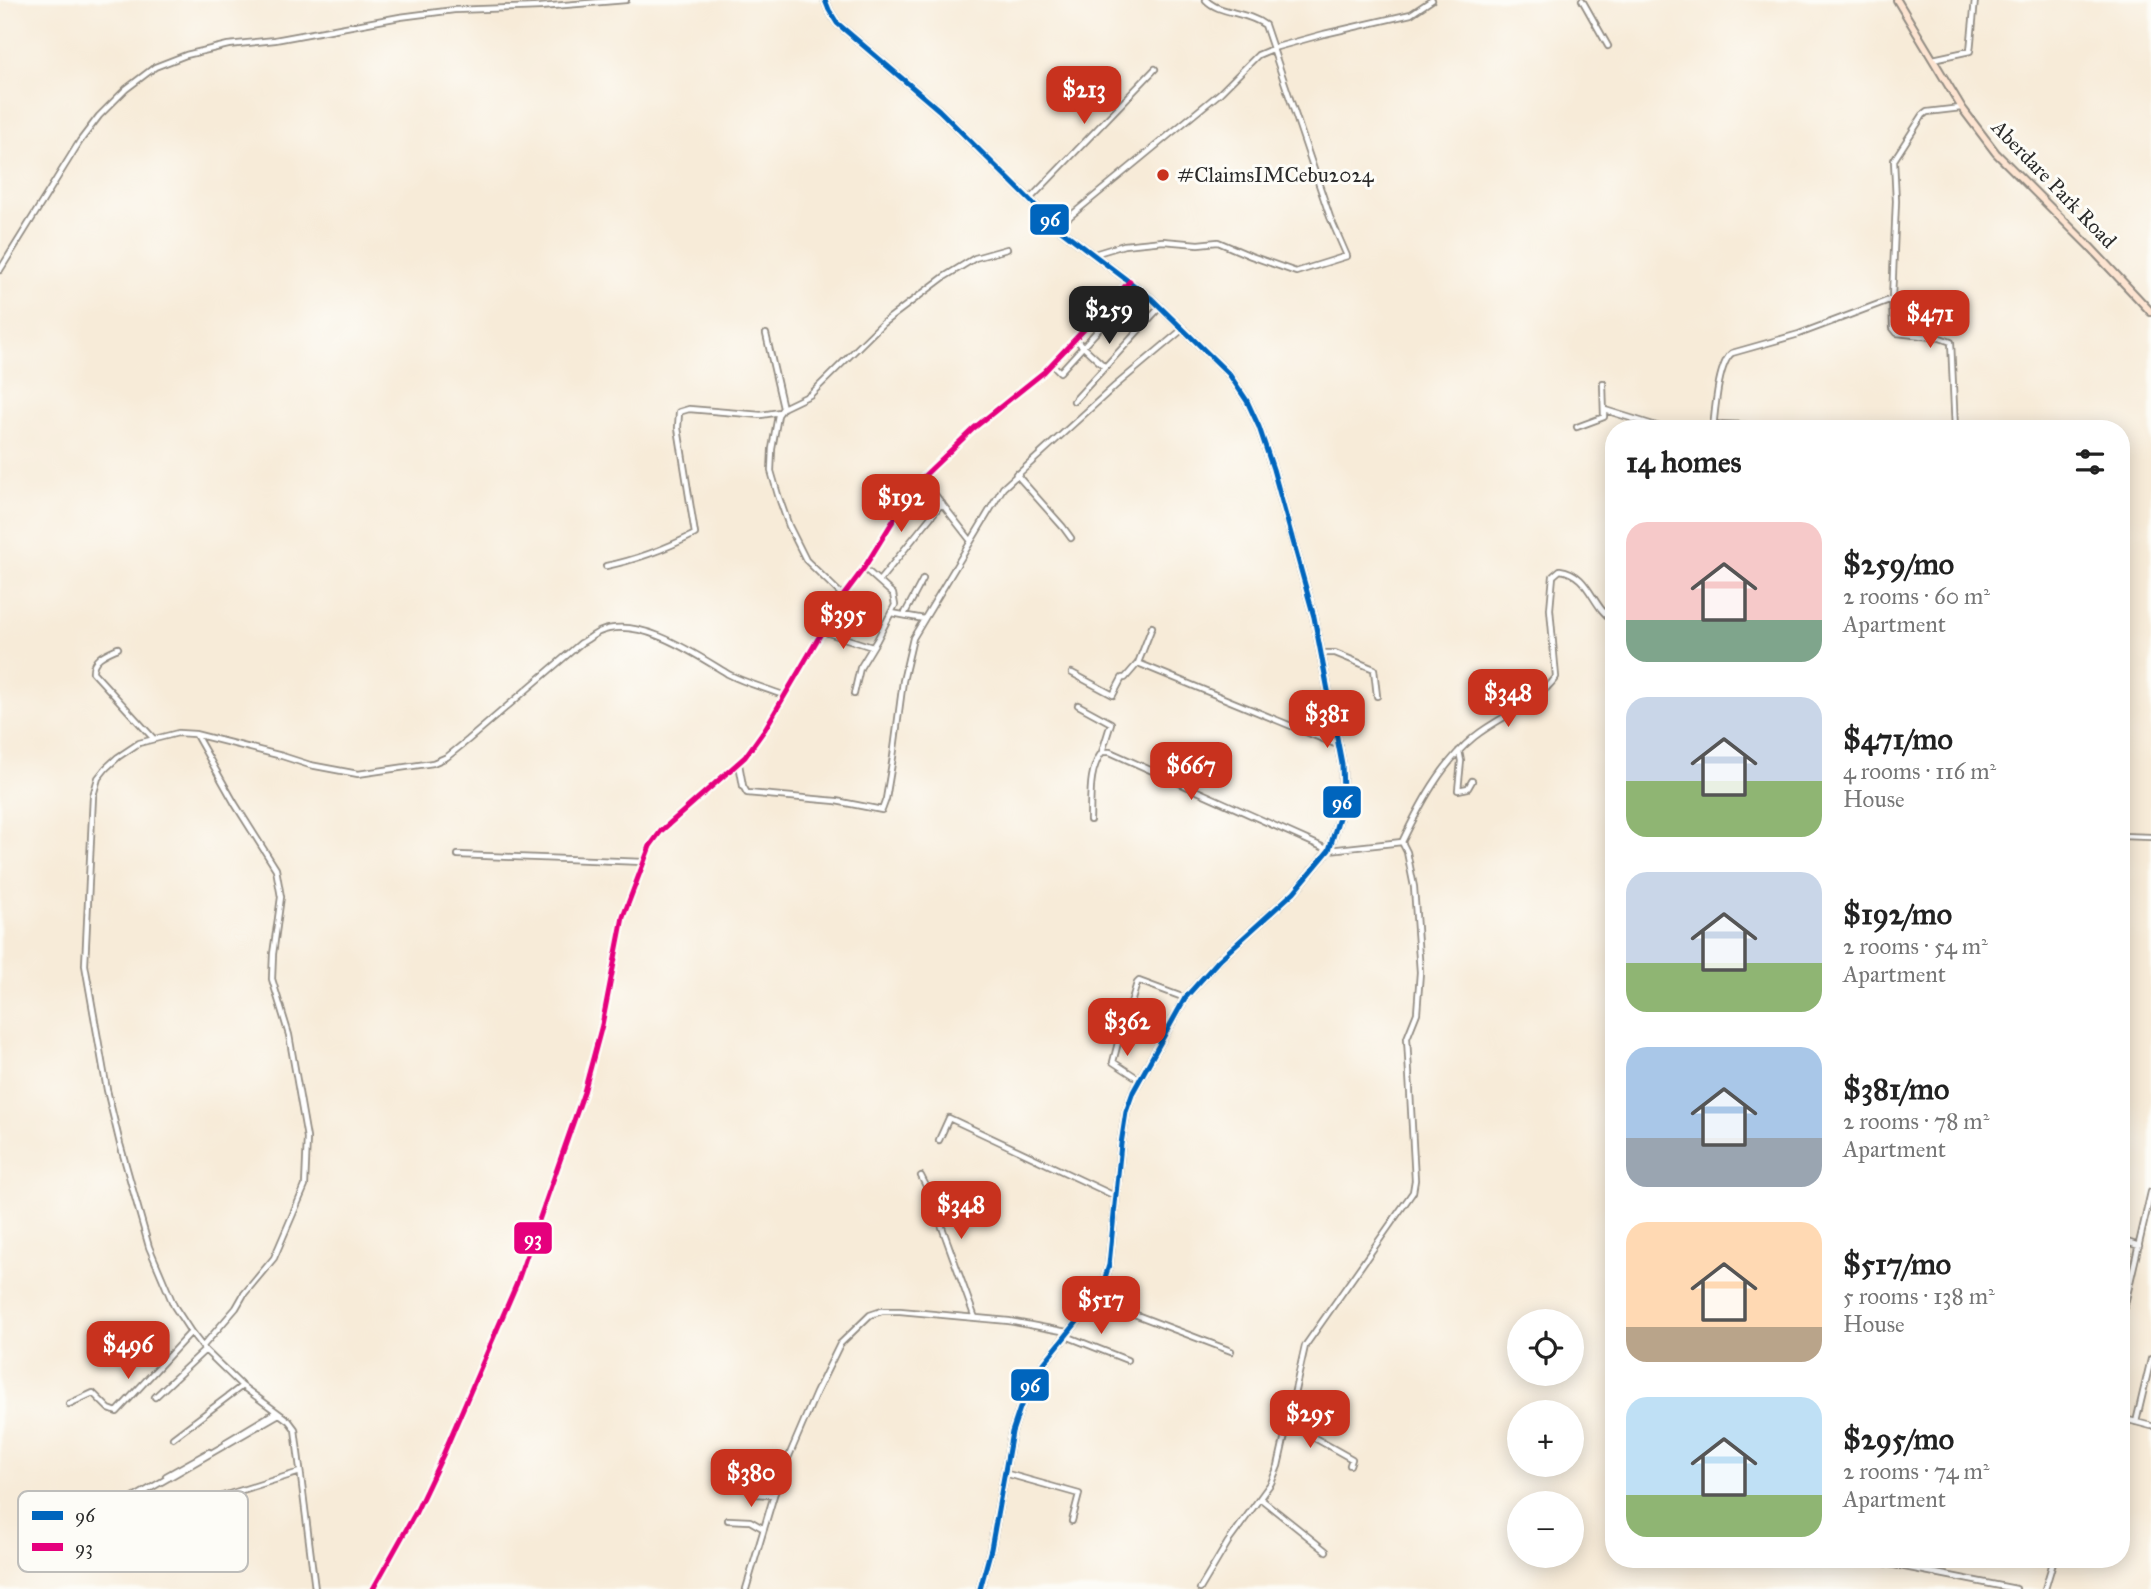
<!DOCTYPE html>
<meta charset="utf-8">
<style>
:root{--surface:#fff;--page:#f2f2f2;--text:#222;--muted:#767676;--accent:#c8321e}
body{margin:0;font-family:"IM FELL Great Primer",serif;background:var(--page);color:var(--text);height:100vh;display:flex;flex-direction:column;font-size:26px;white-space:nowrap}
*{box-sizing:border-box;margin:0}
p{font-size:23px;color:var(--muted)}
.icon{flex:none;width:38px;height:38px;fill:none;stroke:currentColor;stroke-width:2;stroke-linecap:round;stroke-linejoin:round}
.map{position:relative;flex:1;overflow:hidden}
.details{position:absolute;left:1605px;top:420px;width:525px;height:1148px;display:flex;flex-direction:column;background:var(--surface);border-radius:28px;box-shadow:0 4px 18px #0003}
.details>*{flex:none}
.fabs{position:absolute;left:1507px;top:1309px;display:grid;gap:14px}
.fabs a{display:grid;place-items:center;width:77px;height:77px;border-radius:50%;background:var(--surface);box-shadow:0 4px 18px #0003;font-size:35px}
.price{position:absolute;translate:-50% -60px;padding:0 16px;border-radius:14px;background:var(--accent);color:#fff;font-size:23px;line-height:46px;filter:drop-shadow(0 2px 4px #0008)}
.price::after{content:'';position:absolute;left:50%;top:42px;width:21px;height:16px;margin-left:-10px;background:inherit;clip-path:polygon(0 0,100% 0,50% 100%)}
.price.current{background:#222;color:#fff}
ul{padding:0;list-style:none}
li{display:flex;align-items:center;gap:21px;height:175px;padding:0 21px}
li span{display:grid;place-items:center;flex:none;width:196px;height:140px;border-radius:21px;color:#555}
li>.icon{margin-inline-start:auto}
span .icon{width:84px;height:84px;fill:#fffc;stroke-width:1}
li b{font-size:30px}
h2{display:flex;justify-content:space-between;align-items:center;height:84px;padding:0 21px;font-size:30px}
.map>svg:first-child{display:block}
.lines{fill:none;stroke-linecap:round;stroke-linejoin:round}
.street-casing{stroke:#918b82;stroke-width:8}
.secondary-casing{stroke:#918b82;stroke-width:10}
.street{stroke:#fff;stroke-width:4.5}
.secondary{stroke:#fde4d1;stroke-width:6}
.bus-1-casing{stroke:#fdfcf7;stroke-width:10}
.bus-2-casing{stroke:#fdfcf7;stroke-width:10}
.bus-1{stroke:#0065bd;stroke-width:5}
.bus-2{stroke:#e5007d;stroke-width:5}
.poi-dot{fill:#c8321e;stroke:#fdfcf7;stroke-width:2.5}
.labels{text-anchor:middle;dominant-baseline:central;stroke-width:6;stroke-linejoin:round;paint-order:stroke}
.poi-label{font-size:21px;fill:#2b2b2b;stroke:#fdfcf7;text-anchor:start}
.street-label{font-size:21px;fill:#2b2b2b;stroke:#fdfcf7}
.key{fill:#fdfcf7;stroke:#bebdba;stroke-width:2}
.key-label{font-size:19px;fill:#2b2b2b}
.line-badge{stroke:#fdfcf7;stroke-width:2.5}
.badge-label{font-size:19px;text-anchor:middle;font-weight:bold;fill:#fff}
</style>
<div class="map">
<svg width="2151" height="1589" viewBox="0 0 2151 1589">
<rect width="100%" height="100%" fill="#fdfcf7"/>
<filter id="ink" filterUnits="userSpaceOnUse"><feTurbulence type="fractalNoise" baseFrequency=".0143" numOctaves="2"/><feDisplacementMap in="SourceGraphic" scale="14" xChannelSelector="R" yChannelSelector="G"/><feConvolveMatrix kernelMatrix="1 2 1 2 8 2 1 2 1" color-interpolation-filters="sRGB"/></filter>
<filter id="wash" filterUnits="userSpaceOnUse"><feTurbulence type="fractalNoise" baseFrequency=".00686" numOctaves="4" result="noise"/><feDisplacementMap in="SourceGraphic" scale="28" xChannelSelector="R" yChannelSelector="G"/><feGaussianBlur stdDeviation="1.57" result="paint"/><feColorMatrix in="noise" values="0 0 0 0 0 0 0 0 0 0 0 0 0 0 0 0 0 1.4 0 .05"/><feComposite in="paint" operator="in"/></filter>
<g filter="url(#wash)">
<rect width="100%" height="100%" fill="#f7ebd8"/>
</g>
<g filter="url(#ink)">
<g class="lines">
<defs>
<path id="street" d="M1582,0L1608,46
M1933,59L1970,51L1975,0
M1029,200L1155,69
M1057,227L1220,93L1258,55L1277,47L1324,34L1411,14L1432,0
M1094,254L1124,245L1163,241L1198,244L1218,242L1251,256L1296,272L1347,256L1330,217L1265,25C1246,11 1219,14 1206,0
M0,270L80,141L99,116L126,89L155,67L186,55L228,45L275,40L400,17L454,10L540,7L626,0
M1113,299L1122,308L1138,289
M1892,299L1893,328L1897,333L1940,338L1951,342L1955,429
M766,334L783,408
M1076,340L1105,367
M1052,364L1060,372L1120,306
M1074,401L1160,307
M1605,410L1666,429
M1713,424L1784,426
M1577,427L1604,417L1603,383
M1713,429C1715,411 1718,363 1732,353L1799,334L1892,299L1896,201L1894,160L1923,115L1927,112L1961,108
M1016,474L1063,527L1071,538
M922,478L971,541
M606,566C636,560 667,548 695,534L678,428L679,412L689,409L761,415L780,412
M879,581L942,503
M843,596L806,560L789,526L778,495L771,471L772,449L778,415L783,408L810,395L883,323L944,277L975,258L1007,249
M892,613L924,619
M904,615L923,579
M822,631L872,647
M118,648C107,653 92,658 93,672L153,738
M1321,653H1335L1374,669L1377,696
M1138,663L1340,746
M1072,673L1113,695L1122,678H1125L1138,663L1152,627
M854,694L860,668L877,640L895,605L893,594L864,568
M1078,705L1111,723L1102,752
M196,735L235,804L276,869L281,897L273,954L272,979L289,1035L307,1138L305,1186L274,1258L244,1294L236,1308L203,1346
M1459,751L1461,761L1458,790L1468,788L1472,781
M739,764L743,786L747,793L836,801L882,810L886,799L893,757L903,681L913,638L1003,488L1115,386L1183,329
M1090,820C1091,795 1088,772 1102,752H1110L1329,850L1402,842C1420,805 1441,764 1474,737C1500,716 1537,704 1556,677L1550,609L1553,576L1560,570C1590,574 1591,607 1614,621
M2121,836L2151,837
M458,855L644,862
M1131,1003L1137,983L1139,981L1185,998
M1120,1035L1113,1062L1139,1079
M939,1140L949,1118L1115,1196
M921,1176L930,1194L975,1318
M2121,1240L2139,1246
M1093,1302L1134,1314L1231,1351
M2121,1321L2151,1192
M1066,1336L1127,1360
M155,1397L205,1350
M69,1404L93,1393L109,1409L117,1412L191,1332
M2121,1418L2151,1426
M2136,1422L2151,1359
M1288,1423L1352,1459L1350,1465
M173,1438L242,1386
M226,1442L276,1412
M1004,1473L1079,1494L1072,1521
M166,1476L209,1452
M730,1482V1486L750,1479L754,1494L774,1495
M1261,1499L1326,1551
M130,1500L279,1414
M728,1520L750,1521L764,1529
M130,1525L300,1472
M1864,1559L2016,1589
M315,1589L295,1429L289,1421L242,1386L205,1350L191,1332L174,1306L149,1247L120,1144L107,1090L85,965L93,796L98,778L106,768L118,757L139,743L178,733L195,734L282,756L310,765L358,774L433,763L447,757L468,740L581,643C587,640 593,635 599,632C639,615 695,654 728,674C745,683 765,688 783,695
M373,1589L416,1512L443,1455L517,1283L584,1092L602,1025L623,917L650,846L661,831L745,757L765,729L843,596L864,568L909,495L922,478L974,428L1044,372L1129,281
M746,1589L774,1495L786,1463L816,1393L840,1344L870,1315L882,1311H900L1009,1321L1067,1332
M1200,1589L1228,1542L1271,1483L1278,1466L1305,1346L1413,1192L1415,1180L1407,1038L1417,1013L1420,972L1414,887L1407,852L1402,842
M2045,1589L2054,1559"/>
<path id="secondary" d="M825,0L829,10L837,23L939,110L1057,227L1152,299L1229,374L1247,401L1259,427L1273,469L1314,617L1342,764L1343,791L1341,811L1329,850L1294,892L1219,960L1185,998L1133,1092L1126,1112L1121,1144L1109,1265L1103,1284L1093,1302L1044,1363L1029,1387L1020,1408L1012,1432L991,1549L980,1589
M1897,0L1962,108L1996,153L2090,247L2151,312"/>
</defs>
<!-- street casing -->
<use href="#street" class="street-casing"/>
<!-- secondary casing -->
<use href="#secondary" class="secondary-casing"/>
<!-- street -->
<use href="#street" class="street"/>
<!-- secondary -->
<use href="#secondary" class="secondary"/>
<defs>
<path id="bus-1" d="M825,0L829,10L837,23L939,110L1057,227L1152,299L1229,374L1247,401L1259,427L1273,469L1314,617L1342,764L1343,791L1341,811L1329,850L1294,892L1219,960L1185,998L1133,1092L1126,1112L1121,1144L1109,1265L1103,1284L1093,1302L1044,1363L1029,1387L1020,1408L1012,1432L991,1549L980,1589"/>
<path id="bus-2" d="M373,1589L416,1512L443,1455L517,1283L584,1092L602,1025L623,917L650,846L661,831L745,757L765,729L843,596L864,568L909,495L922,478L974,428L1044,372L1130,281"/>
</defs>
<!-- bus-1 casing -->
<use href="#bus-1" class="bus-1-casing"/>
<!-- bus-2 casing -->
<use href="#bus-2" class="bus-2-casing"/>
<!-- bus-1 -->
<use href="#bus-1" class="bus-1"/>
<!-- bus-2 -->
<use href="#bus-2" class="bus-2"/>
</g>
</g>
<!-- markers -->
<circle class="poi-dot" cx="1163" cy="175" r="7"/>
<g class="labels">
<!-- poi labels -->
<g class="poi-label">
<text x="1177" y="175">#ClaimsIMCebu2024</text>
</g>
<!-- street labels -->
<g class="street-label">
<text transform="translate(2054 184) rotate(46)">Aberdare Park Road</text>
</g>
</g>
<!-- legend -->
<rect x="18" y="1491" width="230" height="81" rx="10" class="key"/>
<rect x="32" y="1511" width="31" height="9" fill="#0065bd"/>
<rect x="32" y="1543" width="31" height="8" fill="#e5007d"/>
<g class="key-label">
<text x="75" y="1522">96</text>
<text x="75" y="1554">93</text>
</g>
<g class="line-badge">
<rect x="1029" y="203" width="41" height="33" rx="7" fill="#0065bd"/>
<rect x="1322" y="785" width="40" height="34" rx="7" fill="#0065bd"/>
<rect x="513" y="1221" width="40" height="34" rx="7" fill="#e5007d"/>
<rect x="1010" y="1368" width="40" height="34" rx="7" fill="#0065bd"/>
</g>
<g class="badge-label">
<text x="1050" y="226">96</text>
<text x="1342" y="809">96</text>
<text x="533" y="1245">93</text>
<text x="1030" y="1392">96</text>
</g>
</svg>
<div class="fabs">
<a><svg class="icon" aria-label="locate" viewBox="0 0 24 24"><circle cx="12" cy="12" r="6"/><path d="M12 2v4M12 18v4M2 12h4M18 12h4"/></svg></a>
<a>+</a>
<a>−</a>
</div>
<b class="price" style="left:1084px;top:126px">$213</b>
<b class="price current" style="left:1109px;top:346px">$259</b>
<b class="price" style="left:1930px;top:350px">$471</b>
<b class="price" style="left:901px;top:534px">$192</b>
<b class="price" style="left:843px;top:651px">$395</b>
<b class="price" style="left:1508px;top:729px">$348</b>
<b class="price" style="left:1327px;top:750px">$381</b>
<b class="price" style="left:1191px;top:802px">$667</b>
<b class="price" style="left:1127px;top:1058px">$362</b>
<b class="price" style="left:961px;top:1241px">$348</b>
<b class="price" style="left:1101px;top:1336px">$517</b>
<b class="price" style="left:128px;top:1381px">$496</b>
<b class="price" style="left:1310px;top:1450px">$295</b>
<b class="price" style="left:751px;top:1509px">$380</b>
<section class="details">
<h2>14 homes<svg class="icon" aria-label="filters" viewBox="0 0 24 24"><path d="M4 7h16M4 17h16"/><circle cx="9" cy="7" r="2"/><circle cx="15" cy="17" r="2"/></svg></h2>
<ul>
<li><span style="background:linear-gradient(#f6c9c9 70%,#7fa58c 0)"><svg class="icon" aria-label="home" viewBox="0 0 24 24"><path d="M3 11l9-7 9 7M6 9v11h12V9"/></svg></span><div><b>$259/mo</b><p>2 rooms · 60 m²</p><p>Apartment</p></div></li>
<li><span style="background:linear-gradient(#c9d6e8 60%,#8fb573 0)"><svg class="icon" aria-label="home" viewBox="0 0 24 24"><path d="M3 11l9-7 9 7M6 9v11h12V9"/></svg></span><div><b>$471/mo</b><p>4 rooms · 116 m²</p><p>House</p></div></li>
<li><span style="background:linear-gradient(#c9d6e8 65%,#8fb573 0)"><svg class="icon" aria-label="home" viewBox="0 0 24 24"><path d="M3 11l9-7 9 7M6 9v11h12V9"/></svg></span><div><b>$192/mo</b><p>2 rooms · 54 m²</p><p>Apartment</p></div></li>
<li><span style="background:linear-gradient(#a9c7e8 65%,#9aa5b1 0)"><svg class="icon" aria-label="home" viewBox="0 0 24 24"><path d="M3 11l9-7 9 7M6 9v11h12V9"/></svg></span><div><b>$381/mo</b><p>2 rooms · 78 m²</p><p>Apartment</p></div></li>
<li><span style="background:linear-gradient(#ffd9b3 75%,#b9a48a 0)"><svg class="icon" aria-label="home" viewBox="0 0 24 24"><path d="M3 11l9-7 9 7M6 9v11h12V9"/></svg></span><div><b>$517/mo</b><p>5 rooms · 138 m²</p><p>House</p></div></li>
<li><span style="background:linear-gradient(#bfe0f5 70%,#8fb573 0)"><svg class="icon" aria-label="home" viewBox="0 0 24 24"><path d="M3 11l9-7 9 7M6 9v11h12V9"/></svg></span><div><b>$295/mo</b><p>2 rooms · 74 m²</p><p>Apartment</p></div></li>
</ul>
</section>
</div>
